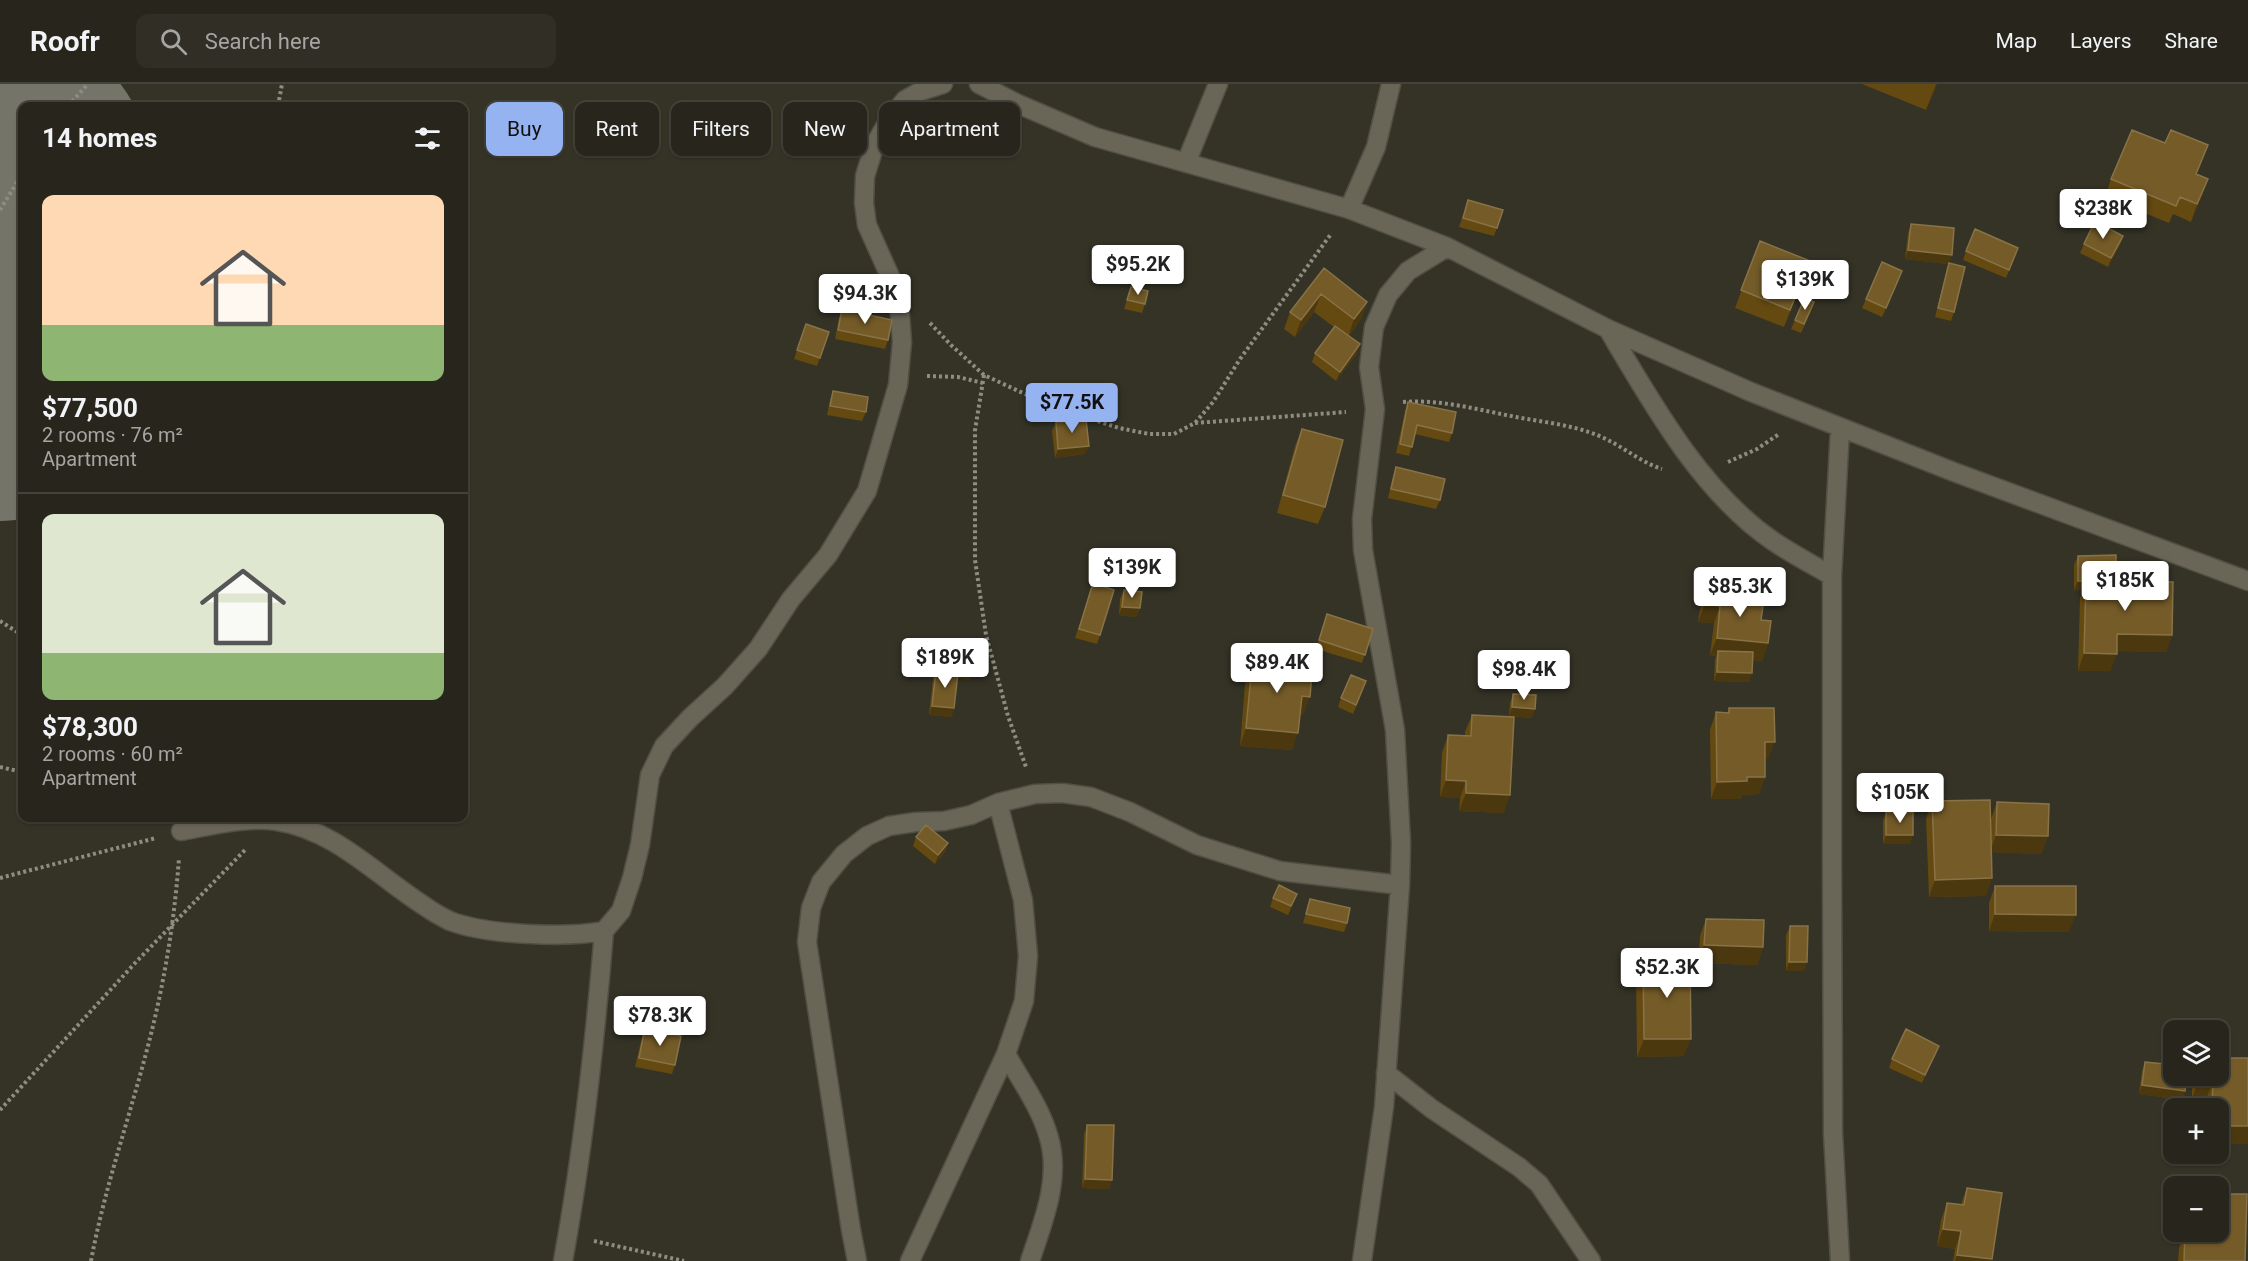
<!DOCTYPE html>
<meta charset="utf-8">
<style>
:root{--surface:#28261c;--page:#302e25;--text:#f1f3f6;--muted:#a5a5a3;--line:#44433b;--accent:#95b2f1}
body{margin:0;font-family:Roboto,sans-serif;background:var(--page);color:var(--text);height:100vh;display:flex;flex-direction:column;font-size:22px;white-space:nowrap}
*{box-sizing:border-box;margin:0}
p{font-size:20px;color:var(--muted)}
.icon{flex:none;width:33px;height:33px;fill:none;stroke:currentColor;stroke-width:2;stroke-linecap:round;stroke-linejoin:round}
.map{position:relative;flex:1;overflow:hidden}
.sheet{position:absolute;left:18px;top:18px;width:450px;height:720px;display:flex;flex-direction:column;background:var(--surface);border-radius:12px;box-shadow:0 2px 4px #0004,0 0 0 2px var(--line)}
.sheet>*{flex:none}
.guide{position:absolute;left:486px;top:18px;width:570px;height:54px;display:flex;gap:12px}
.fabs{position:absolute;left:2163px;top:936px;display:grid;gap:12px}
.fabs a{display:grid;place-items:center;width:66px;height:66px;border-radius:12px;background:var(--surface);box-shadow:0 2px 4px #0004,0 0 0 2px var(--line);font-size:30px}
.price{position:absolute;translate:-50% -51px;padding:0 14px;border-radius:6px;background:#fff;color:#222;font-size:20px;line-height:39px;filter:drop-shadow(0 2px 3px #0008)}
.price::after{content:'';position:absolute;left:50%;top:36px;width:18px;height:14px;margin-left:-9px;background:inherit;clip-path:polygon(0 0,100% 0,50% 100%)}
.price.current{background:var(--accent);color:#111}
ul{padding:0;list-style:none}
li{display:grid;align-content:center;gap:12px;height:318px;padding:0 24px}
li+li{border-top:2px solid var(--line)}
li span{display:grid;place-items:center;height:186px;border-radius:12px;color:#555}
li>.icon{margin-inline-start:auto}
span .icon{width:108px;height:108px;fill:#fffc;stroke-width:1}
li b{font-size:26px}
h2{display:flex;justify-content:space-between;align-items:center;height:72px;padding:0 24px;font-size:26px}
.chip{padding:0 21px;border-radius:12px;background:var(--surface);box-shadow:0 2px 4px #0004,0 0 0 2px var(--line);font-size:21px;line-height:54px}
.chip.current{background:var(--accent);color:#111}
header{display:flex;align-items:center;gap:36px;box-sizing:border-box;height:84px;padding:0 30px;background:var(--surface);border-bottom:2px solid var(--line)}
header strong{font-size:28px}
nav{display:flex;gap:33px;margin-inline-start:auto;font-size:21px}
.search{width:420px;height:54px;background:var(--page);display:flex;align-items:center;gap:15px;box-sizing:border-box;padding:0 21px;border-radius:12px;color:var(--muted);font-size:22px}
.map>svg:first-child{display:block}
.lines{fill:none;stroke-linecap:round;stroke-linejoin:round}
.runway{stroke:#757468;stroke-width:250}
.minor-casing{stroke:#514f44;stroke-width:21}
.path{stroke:#8f8d83;stroke-width:4;stroke-dasharray:3 3;stroke-linecap:butt}
.minor{stroke:#696658;stroke-width:18}
.wall{fill:#644911}
.shaded-wall{fill:#4b380f}
.building{fill:#745b28;stroke:#887347;stroke-width:1.5}
</style>
<header>
<strong>Roofr</strong>
<div class="search"><svg class="icon" aria-label="search" viewBox="0 0 24 24"><circle cx="10" cy="10" r="6"/><path d="M15 15l6 6"/></svg>Search here</div>
<nav><a>Map</a><a>Layers</a><a>Share</a></nav>
</header>
<div class="map">
<svg width="2248" height="1177" viewBox="0 0 2248 1177">
<rect width="100%" height="100%" fill="#353326"/>
<g class="lines">
<!-- runway -->
<path class="runway" d="M0,312L22,77"/>
<defs>
<path id="minor" d="M979,0L1018,20L1095,53L1349,125L1447,163L1608,245L1751,308L1954,388L2248,497
M1186,79L1218,0
M1349,125L1376,63L1391,0
M1608,245C1651,318 1702,409 1773,457C1792,470 1813,481 1832,492
M181,747C209,742 249,732 277,737C336,746 377,792 426,823C433,828 442,833 450,837C487,851 564,854 604,847L621,827L632,794L640,761L650,691L664,662L690,634L725,602L758,565L791,515L828,471L867,407L898,301L902,258L900,231L893,199L867,141L864,119L865,92L875,60L889,36L905,16L921,7L943,0
M1006,970C1021,997 1041,1024 1049,1054C1061,1095 1043,1138 1030,1177
M1386,989L1432,1025L1519,1083L1539,1100L1591,1177
M563,1177C583,1068 595,958 604,847
M857,1177L851,1146L807,858L811,824L821,798L844,770L867,752L889,742L916,738L944,737L971,731L998,719L1035,710L1062,709L1091,713L1130,728L1197,761L1280,787L1400,801
M910,1177L1006,970L1024,917L1028,872L1023,816L998,719
M1362,1177L1384,1023L1400,801L1401,759L1395,646L1363,466L1362,435L1375,325L1369,283L1374,243L1388,211L1408,187L1447,163
M1840,1177L1833,1049L1832,779V492L1840,345"/>
</defs>
<!-- minor casing -->
<use href="#minor" class="minor-casing"/>
<!-- path -->
<path class="path" d="M68,22L88,0
M278,22L282,0
M0,126L22,90
M930,239L951,261L984,291L1051,322L1119,344L1149,350H1174L1195,339L1213,318L1240,275L1331,150
M984,291L975,346V476L986,551L1008,632L1026,683
M927,292L958,293L983,299
M1403,318C1441,315 1479,326 1516,333C1543,338 1572,341 1597,351C1620,360 1638,377 1662,385
M1195,339L1346,328
M1728,378L1757,365L1779,350
M0,537L22,551
M0,683L22,688
M0,794L156,754
M0,1026L136,878L246,765
M594,1157L684,1177
M91,1177C104,1107 127,1041 145,973C163,907 174,842 179,774"/>
<!-- minor -->
<use href="#minor" class="minor"/>
</g>
<!-- wall -->
<path class="wall" d="M1862,0H1937L1926,26Z
M2197,91L2208,95L2191,138L2173,130L2169,139L2105,113L2111,95Z
M1468,116L1503,126L1494,152L1459,143Z
M1911,140L1952,171L1948,180L1905,175L1908,149Z
M2123,152L2120,161L2108,183L2080,169L2084,160Z
M1760,157L1810,177L1784,243L1735,224Z
M2018,164L2006,194L1963,176L1966,167Z
M1949,179L1954,228L1951,237L1935,233L1946,188Z
M1324,184L1367,218L1361,235L1349,252L1357,269L1336,297L1312,278L1315,269L1334,243L1314,228L1295,253L1284,245L1290,228Z
M1899,196L1882,233L1862,224L1866,215Z
M1131,203L1145,220L1142,229L1124,225Z
M842,225L888,256L885,265L835,255L839,234Z
M1811,227L1801,249L1791,245L1795,236Z
M806,240L829,248L817,282L794,275Z
M833,307L866,328L862,337L827,331L830,316Z
M1408,318L1452,349L1449,358L1415,350L1409,372L1396,369L1405,327Z
M1056,338L1085,370L1055,374L1052,347Z
M1302,345L1325,423L1318,440L1277,429L1295,362Z
M1396,383L1440,416L1436,425L1388,414L1393,392Z
M2078,472L2116,497L2172,551L2166,568L2117,567L2110,587H2078L2080,514L2083,505L2074,506V481Z
M1093,499L1100,551L1097,560L1075,554Z
M1124,506L1140,524L1136,533L1119,531L1120,515Z
M1706,508L1761,536L1768,559L1762,577L1753,576L1749,598L1714,597L1715,575L1716,572L1710,571L1714,539L1698,538L1700,525Z
M1327,530L1373,545L1362,579L1316,565Z
M939,567L973,587L970,596L957,594L954,624L951,633L929,631L935,576Z
M1253,571L1303,631L1300,630L1292,666L1240,662L1246,588Z
M1363,606L1353,630L1338,623L1341,614Z
M1513,610L1532,634L1509,632L1510,619Z
M1729,624L1768,675H1765V693L1759,710L1742,711L1741,715H1711L1710,646L1716,628L1727,629Z
M1472,631L1504,729L1459,727L1460,714L1440,713L1442,669L1448,651L1465,652V648Z
M1932,717L1991,747V735L1997,718L2042,770L1991,768L1986,812L1929,813L1926,735Z
M1886,728L1910,760H1883V737Z
M916,753L948,759L945,768L935,780L913,762Z
M1995,802L2069,848L1989,847V819Z
M1297,810L1288,831L1270,823L1273,814Z
M1310,815L1347,839L1344,848L1303,839Z
M1706,835L1763,863L1757,881L1698,879L1700,852Z
M1790,842L1804,887H1786V851Z
M1643,875L1684,972L1637,973L1636,892Z
M645,944L675,981L672,990L635,983L642,953Z
M1939,962L1936,970L1922,999L1889,984L1892,975Z
M2248,974V1060L2218,1059V1024H2206V1015H2192V992H2218Z
M2145,978L2185,1007L2182,1016L2139,1010L2142,987Z
M1087,1041L1112,1096L1109,1105L1082,1104L1084,1050Z
M1967,1104L2002,1109L1991,1177H1953L1955,1165L1937,1162L1941,1136L1947,1119L1961,1120Z
M2174,1114V1145H2169V1126Z
M2185,1148L2245,1177H2178L2179,1164Z"/>
<!-- shaded-wall -->
<path class="shaded-wall" d="M1936,0H1937L1926,26Z
M2208,95L2202,113L2191,138L2197,120Z
M2123,152L2120,161L2108,183L2111,174Z
M1908,166L1952,171L1948,180L1905,175Z
M1321,210L1314,228L1295,253L1301,236Z
M1367,218L1361,235L1348,253L1354,235Z
M1360,260L1357,269L1336,297L1340,288Z
M1089,362L1085,370L1055,374L1058,365Z
M2078,497H2086L2083,505L2074,506Z
M1705,520L1720,522L1714,539L1698,538Z
M1122,523L1140,524L1136,533L1119,531Z
M2117,550L2172,551L2166,568L2111,567Z
M1717,554L1768,559L1762,577L1718,572V567L1716,572L1710,571Z
M2084,569L2117,570L2110,587H2078Z
M937,582L973,587L970,596L935,591L936,586L934,591Z
M1717,588L1752,589L1749,598L1714,597Z
M1302,612L1310,613L1303,631L1295,630Z
M932,622L954,624L951,633L929,631Z
M1512,623L1535,625L1532,634L1509,632Z
M1246,644L1298,649L1292,666L1240,662Z
M1765,658H1775L1768,675H1758Z
M1747,693H1765L1759,710L1742,711L1741,715H1711L1717,698Z
M1446,696L1466,697L1460,714L1440,713Z
M1466,709L1510,711L1504,729L1459,727Z
M1886,751H1913L1910,760H1883Z
M1996,751L2048,752L2042,770L1990,768Z
M948,759L945,768L935,780L938,771Z
M1992,794L1986,812L1929,813L1935,796Z
M1995,830L2076,831L2069,848L1989,847Z
M1704,861L1763,863L1757,881L1698,879Z
M1789,878H1807L1804,887H1786Z
M1644,955H1691L1684,972L1637,973Z
M1939,962L1936,970L1922,999L1925,991Z
M2198,997L2213,998L2206,1015H2192Z
M2142,1001L2185,1007L2182,1016L2139,1010Z
M2218,1042H2248V1060L2218,1059Z
M1085,1095L1112,1096L1109,1105L1082,1104Z
M2174,1133V1145H2169Z
M1943,1145L1961,1147L1955,1165L1937,1162Z
M1957,1171L1992,1175L1991,1177H1955Z"/>
<!-- building -->
<path class="building" d="M2132,46L2165,59L2171,46L2208,61L2196,90L2208,95L2197,120L2180,113L2176,122L2111,95Z
M1468,116L1503,126L1497,144L1463,134Z
M2095,137L2123,152L2111,174L2084,160Z
M1911,140L1954,144L1952,171L1908,166Z
M1975,145L2018,164L2009,186L1966,167Z
M1760,157L1810,177L1790,226L1741,206Z
M1882,178L1902,187L1886,224L1866,215Z
M1949,179L1965,183L1954,228L1938,224Z
M1324,184L1367,218L1354,235L1321,210L1301,236L1290,228Z
M1131,203L1148,207L1145,220L1127,216Z
M1805,213L1814,218L1804,240L1795,236Z
M842,225L892,236L888,256L838,246Z
M806,240L829,248L820,274L797,266Z
M1335,242L1360,260L1340,288L1315,269Z
M833,307L868,313L866,328L830,322Z
M1408,318L1456,328L1452,349L1417,341L1412,363L1400,360Z
M1086,335L1089,362L1058,365L1056,338Z
M1302,345L1343,356L1325,423L1283,411Z
M1396,383L1445,395L1440,416L1391,405Z
M2116,471V496L2078,497V472Z
M2086,496L2173,498L2172,551L2117,550V570L2084,569Z
M1093,499L1114,506L1100,551L1079,545Z
M1124,506L1142,508L1140,524L1122,523Z
M1706,508L1764,515L1761,536L1771,537L1768,559L1717,554L1720,522L1705,520Z
M1327,530L1373,545L1365,571L1319,556Z
M939,567L975,571L973,587L937,582Z
M1718,567L1753,568L1752,589L1717,588Z
M1253,571L1301,575L1300,589L1312,590L1310,613L1302,612L1298,649L1246,644Z
M936,586L958,589L954,624L932,622Z
M1351,591L1366,597L1356,621L1341,614Z
M1513,610L1536,611L1535,625L1512,623Z
M1729,624H1774L1775,658H1765V693H1747V697L1717,698L1716,628L1729,629Z
M1472,631L1514,633L1510,711L1466,709V697L1446,696L1448,651L1471,652Z
M1990,716L1992,794L1935,796L1932,717Z
M1997,718L2049,720L2048,752L1996,751Z
M1886,728H1913V751H1886Z
M926,741L948,759L938,771L916,753Z
M1279,801L1297,810L1291,822L1273,814Z
M1995,802H2076V831L1995,830Z
M1310,815L1350,824L1347,839L1306,830Z
M1706,835L1764,836L1763,863L1704,861Z
M1790,842H1808L1807,878H1789Z
M1690,874L1691,955H1644L1643,875Z
M645,944L681,952L675,981L639,974Z
M1906,945L1939,962L1925,991L1892,975Z
M2218,974H2248V1042H2218V1024H2212L2213,998L2198,997V992H2218Z
M2145,978L2174,981V992H2187L2185,1007L2142,1001Z
M1087,1041H1114L1112,1096L1085,1095Z
M1967,1104L2002,1109L1992,1175L1957,1171L1961,1147L1943,1145L1947,1119L1964,1121Z
M2218,1110H2247L2245,1177H2184L2185,1148H2218Z"/>
</svg>
<div class="fabs">
<a><svg class="icon" aria-label="layers" viewBox="0 0 24 24"><path d="M12 4l9 5-9 5-9-5zM3 14l9 5 9-5"/></svg></a>
<a>+</a>
<a>−</a>
</div>
<b class="price" style="left:2103px;top:156px">$238K</b>
<b class="price" style="left:1138px;top:212px">$95.2K</b>
<b class="price" style="left:1805px;top:227px">$139K</b>
<b class="price" style="left:865px;top:241px">$94.3K</b>
<b class="price current" style="left:1072px;top:350px">$77.5K</b>
<b class="price" style="left:1132px;top:515px">$139K</b>
<b class="price" style="left:2125px;top:528px">$185K</b>
<b class="price" style="left:1740px;top:534px">$85.3K</b>
<b class="price" style="left:945px;top:605px">$189K</b>
<b class="price" style="left:1277px;top:610px">$89.4K</b>
<b class="price" style="left:1524px;top:617px">$98.4K</b>
<b class="price" style="left:1900px;top:740px">$105K</b>
<b class="price" style="left:1667px;top:915px">$52.3K</b>
<b class="price" style="left:660px;top:963px">$78.3K</b>
<div class="guide">
<a class="chip current">Buy</a>
<a class="chip">Rent</a>
<a class="chip">Filters</a>
<a class="chip">New</a>
<a class="chip">Apartment</a>
</div>
<section class="sheet">
<h2>14 homes<svg class="icon" aria-label="filters" viewBox="0 0 24 24"><path d="M4 7h16M4 17h16"/><circle cx="9" cy="7" r="2"/><circle cx="15" cy="17" r="2"/></svg></h2>
<ul>
<li><span style="background:linear-gradient(#ffd9b3 70%,#8fb573 0)"><svg class="icon" aria-label="home" viewBox="0 0 24 24"><path d="M3 11l9-7 9 7M6 9v11h12V9"/></svg></span><div><b>$77,500</b><p>2 rooms · 76 m²</p><p>Apartment</p></div></li>
<li><span style="background:linear-gradient(#dfe7d0 75%,#8fb573 0)"><svg class="icon" aria-label="home" viewBox="0 0 24 24"><path d="M3 11l9-7 9 7M6 9v11h12V9"/></svg></span><div><b>$78,300</b><p>2 rooms · 60 m²</p><p>Apartment</p></div></li>
</ul>
</section>
</div>
